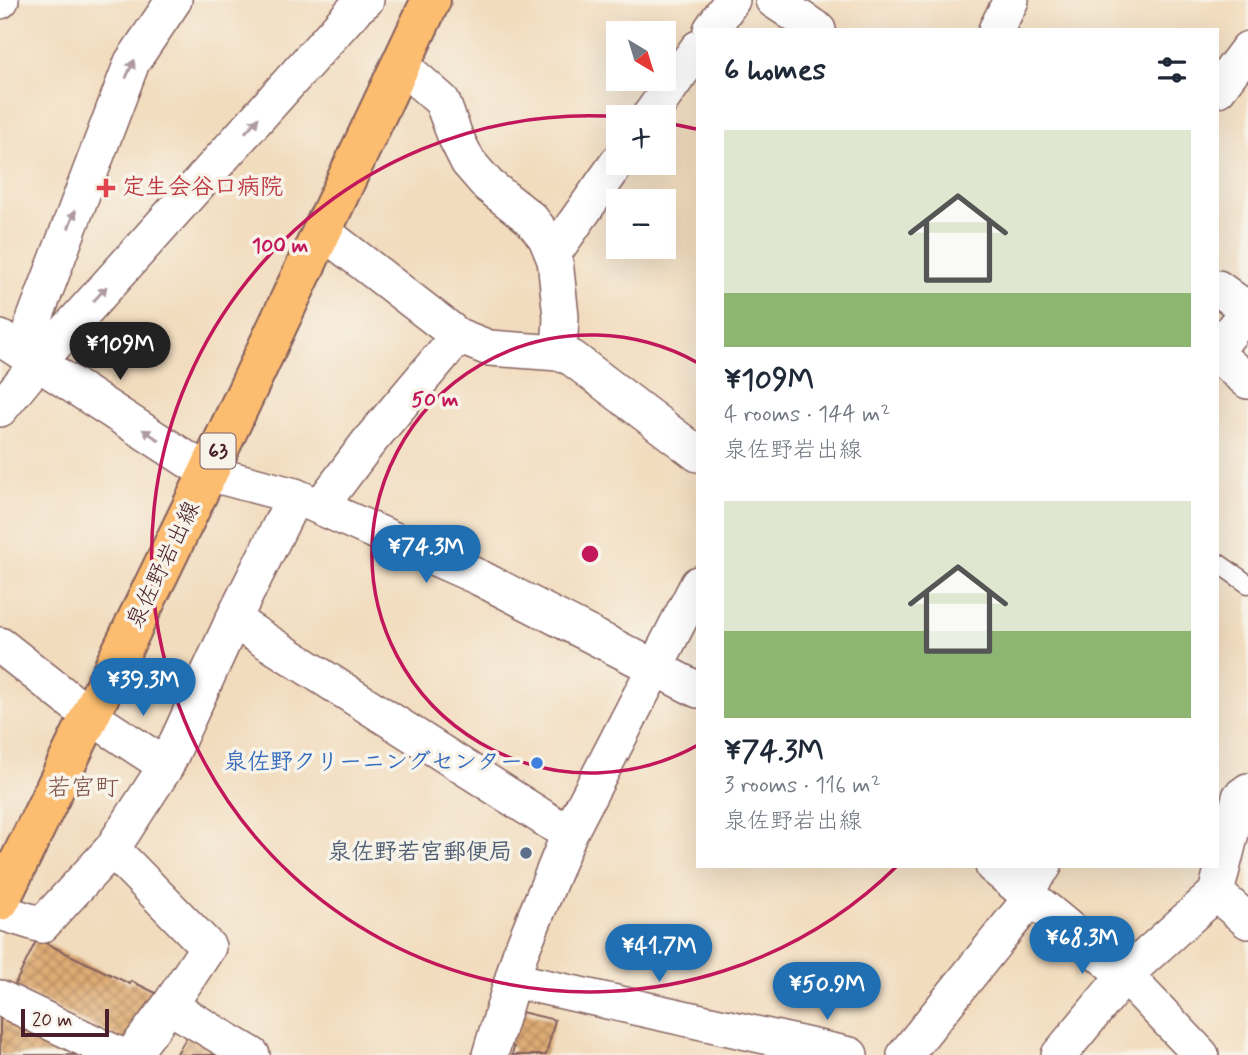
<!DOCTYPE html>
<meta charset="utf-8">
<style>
:root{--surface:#fff;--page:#f2f2f3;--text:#1f2937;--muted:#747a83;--accent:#1f6fb2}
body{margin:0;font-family:Mynerve,"Klee One",sans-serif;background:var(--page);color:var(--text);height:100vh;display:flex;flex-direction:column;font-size:26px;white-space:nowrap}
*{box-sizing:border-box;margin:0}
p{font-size:23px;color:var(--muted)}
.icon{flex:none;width:38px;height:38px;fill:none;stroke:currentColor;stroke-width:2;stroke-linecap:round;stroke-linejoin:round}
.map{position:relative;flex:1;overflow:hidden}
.side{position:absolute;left:696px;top:28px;width:523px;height:840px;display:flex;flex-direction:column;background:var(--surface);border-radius:0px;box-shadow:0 7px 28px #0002}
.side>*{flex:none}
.needle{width:46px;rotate:142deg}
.tools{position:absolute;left:606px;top:21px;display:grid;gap:14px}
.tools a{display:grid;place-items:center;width:70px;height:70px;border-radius:0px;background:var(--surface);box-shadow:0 7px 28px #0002;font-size:35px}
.scale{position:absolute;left:21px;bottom:18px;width:88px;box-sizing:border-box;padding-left:7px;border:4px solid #4a1f2b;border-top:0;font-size:19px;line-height:24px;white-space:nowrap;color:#4a1f2b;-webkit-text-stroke:5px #f7f3e8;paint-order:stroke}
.price{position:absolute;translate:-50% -60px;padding:0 16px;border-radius:24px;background:var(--accent);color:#fff;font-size:23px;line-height:46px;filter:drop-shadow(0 2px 4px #0008)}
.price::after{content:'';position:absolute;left:50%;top:42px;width:21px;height:16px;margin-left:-10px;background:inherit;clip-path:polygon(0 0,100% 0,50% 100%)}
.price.current{background:#222;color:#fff}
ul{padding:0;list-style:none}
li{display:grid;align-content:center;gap:14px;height:371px;padding:0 28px}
li span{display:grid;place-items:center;height:217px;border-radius:0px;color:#555}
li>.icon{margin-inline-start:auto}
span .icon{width:126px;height:126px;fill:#fffc;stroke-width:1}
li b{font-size:30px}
h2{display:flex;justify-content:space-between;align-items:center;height:84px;padding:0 28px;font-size:30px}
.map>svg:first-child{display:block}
.building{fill:url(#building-cross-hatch)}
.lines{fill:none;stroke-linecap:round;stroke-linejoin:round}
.lane-casing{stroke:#85615e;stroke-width:21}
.street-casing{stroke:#85615e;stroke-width:38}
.primary-casing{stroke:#85615e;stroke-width:42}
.lane{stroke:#fff;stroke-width:18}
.street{stroke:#fff;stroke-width:35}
.primary{stroke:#fcbd6f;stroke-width:38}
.oneway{fill:#ae9aa0}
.ring{fill:none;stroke:#c2185b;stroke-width:3.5}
.health-dot{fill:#e0444e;stroke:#f7f3e8;stroke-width:2.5}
.shop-dot{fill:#3f7fe0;stroke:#f7f3e8;stroke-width:2.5}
.service-dot{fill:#5c6f8a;stroke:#f7f3e8;stroke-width:2.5}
.labels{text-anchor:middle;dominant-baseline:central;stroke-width:7;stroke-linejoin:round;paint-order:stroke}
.shield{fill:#f7f3e8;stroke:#7e5f64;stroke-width:2}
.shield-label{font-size:21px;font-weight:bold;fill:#4a1f2b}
.health-label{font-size:23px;font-weight:bold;fill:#be3a42;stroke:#f7f3e8;text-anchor:start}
.street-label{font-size:23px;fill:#4a1f2b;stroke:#f7f3e8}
.shop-label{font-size:23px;font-weight:bold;fill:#366cbe;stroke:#f7f3e8;text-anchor:end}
.service-label{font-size:23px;font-weight:bold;fill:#4e5e75;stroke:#f7f3e8;text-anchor:end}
.neighbourhood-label{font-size:24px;fill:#7e5045;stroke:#f7f3e8}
.centre{fill:#c2185b;stroke:#f7f3e8;stroke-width:3.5}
.ring-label{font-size:21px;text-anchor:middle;font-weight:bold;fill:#c2185b;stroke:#f7f3e8;stroke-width:7;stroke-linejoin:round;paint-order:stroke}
</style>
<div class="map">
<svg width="1248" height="1055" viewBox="0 0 1248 1055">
<defs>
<pattern id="building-cross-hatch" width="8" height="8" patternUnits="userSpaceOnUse" patternTransform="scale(1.75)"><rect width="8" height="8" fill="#deac75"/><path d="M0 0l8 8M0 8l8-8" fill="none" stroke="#b68b60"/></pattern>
</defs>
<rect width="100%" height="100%" fill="#f7f3e8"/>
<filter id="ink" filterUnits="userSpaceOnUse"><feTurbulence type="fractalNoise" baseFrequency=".0143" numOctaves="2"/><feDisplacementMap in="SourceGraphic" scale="14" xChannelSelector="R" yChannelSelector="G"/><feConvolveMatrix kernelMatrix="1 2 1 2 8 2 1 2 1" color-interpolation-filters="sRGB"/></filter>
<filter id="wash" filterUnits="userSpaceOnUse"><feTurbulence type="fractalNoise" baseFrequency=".00686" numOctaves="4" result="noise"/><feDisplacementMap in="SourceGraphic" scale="28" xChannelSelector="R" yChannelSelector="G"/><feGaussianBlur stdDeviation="1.57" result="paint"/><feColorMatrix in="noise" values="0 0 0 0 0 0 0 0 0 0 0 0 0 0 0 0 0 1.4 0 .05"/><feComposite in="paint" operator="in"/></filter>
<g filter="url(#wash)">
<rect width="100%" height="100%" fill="#f2dcbe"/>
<g id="blocks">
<!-- building -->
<path class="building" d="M37,939L130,984L131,981L162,996L131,1044L14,986Z
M0,1009L96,1055H0Z
M517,1011L555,1020L546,1055H512L514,1047L509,1045Z
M188,1035L223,1055H176Z"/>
</g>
</g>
<g filter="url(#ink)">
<use href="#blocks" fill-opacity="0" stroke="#85615e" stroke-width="2"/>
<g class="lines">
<defs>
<path id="lane" d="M1218,563L1248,584"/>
<path id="street" d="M773,0L818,30
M0,1L1,0
M711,30L732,0
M996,30L1011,0
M401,65L442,101L455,136L468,162L488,185L531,219L546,238L555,260L561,317L559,353
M1218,89L1248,49
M649,117L698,48
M322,231L458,336L489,348L559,353L572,358L698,454
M553,254L618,162
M1218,288L1248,310
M0,338L208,473L295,496L480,578L698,690
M1218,348L1248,310
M22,352L132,62L174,0
M1218,356L1248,381
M0,409L38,363L355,9L366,0
M320,507L368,443L458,336
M233,620L569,834
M0,645L90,716L166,766
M112,849L208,947L169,1006L132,1055
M993,866L1125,975L1201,1055
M1024,892L1044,866
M1216,893L1248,921
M0,912L42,925L112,849L166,766L233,620L295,496
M513,980L850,1055
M0,998L119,1055
M169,1006L252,1055
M490,1055L520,954L569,834L698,584
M905,1055L1031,898
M1059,1055L1125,975L1216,893L1240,797L1248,791"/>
<path id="primary" d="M0,901L208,473L431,0"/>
</defs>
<!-- lane casing -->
<use href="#lane" class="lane-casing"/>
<!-- street casing -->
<use href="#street" class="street-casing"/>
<!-- primary casing -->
<use href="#primary" class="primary-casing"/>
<!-- lane -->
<use href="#lane" class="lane"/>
<!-- street -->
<use href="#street" class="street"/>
<!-- primary -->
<use href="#primary" class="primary"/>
</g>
<!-- one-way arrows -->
<defs><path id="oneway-solid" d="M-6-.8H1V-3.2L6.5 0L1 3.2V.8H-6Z" transform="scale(1.75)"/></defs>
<g class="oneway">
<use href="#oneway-solid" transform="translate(130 69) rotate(-66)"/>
<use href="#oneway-solid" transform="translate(252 125) rotate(-48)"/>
<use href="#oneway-solid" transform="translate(72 219) rotate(-69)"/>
<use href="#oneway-solid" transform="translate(100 294) rotate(-48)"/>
<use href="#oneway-solid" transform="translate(151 435) rotate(-147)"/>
</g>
</g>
<!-- distance rings -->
<g class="ring">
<path d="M698 745A219 219 0 1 1 698 363"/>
<path d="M897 866A438 438 0 1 1 621 117M666 123A438 438 0 0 1 696 129"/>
</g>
<!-- markers -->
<path class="health-dot" d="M102.5 177.5h7v7h7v7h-7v7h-7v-7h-7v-7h7z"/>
<circle class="shop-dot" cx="537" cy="763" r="7"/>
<circle class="service-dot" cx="526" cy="853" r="7"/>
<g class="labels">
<!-- shield labels -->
<rect class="shield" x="200.5" y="433.5" width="35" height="35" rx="5"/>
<g class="shield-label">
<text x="218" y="451">63</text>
</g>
<!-- health labels -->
<g class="health-label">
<text x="122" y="188">定生会谷口病院</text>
</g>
<!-- street labels -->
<g class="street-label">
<text transform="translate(164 565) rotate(-64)">泉佐野岩出線</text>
</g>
<!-- shop labels -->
<g class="shop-label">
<text x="523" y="763">泉佐野クリーニングセンター</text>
</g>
<!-- service labels -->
<g class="service-label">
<text x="512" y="853">泉佐野若宮郵便局</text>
</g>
<!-- neighbourhood labels -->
<g class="neighbourhood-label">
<text x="83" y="788">若宮町</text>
</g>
</g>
<circle cx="590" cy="554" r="10" class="centre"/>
<g class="ring-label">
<text x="280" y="252">100 m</text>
<text x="435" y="406">50 m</text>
</g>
</svg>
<div class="tools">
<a><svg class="needle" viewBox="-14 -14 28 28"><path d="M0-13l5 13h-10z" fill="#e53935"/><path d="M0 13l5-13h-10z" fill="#747a83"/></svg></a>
<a>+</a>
<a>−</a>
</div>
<div class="scale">20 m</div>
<b class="price current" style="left:120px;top:382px">¥109M</b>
<b class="price" style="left:426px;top:585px">¥74.3M</b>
<b class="price" style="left:143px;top:718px">¥39.3M</b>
<b class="price" style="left:1082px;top:976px">¥68.3M</b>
<b class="price" style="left:659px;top:984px">¥41.7M</b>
<b class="price" style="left:827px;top:1022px">¥50.9M</b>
<section class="side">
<h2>6 homes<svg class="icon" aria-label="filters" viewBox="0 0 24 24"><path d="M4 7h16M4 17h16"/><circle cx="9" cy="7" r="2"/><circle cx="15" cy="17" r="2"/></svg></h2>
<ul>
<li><span style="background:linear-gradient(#dfe7d0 75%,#8fb573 0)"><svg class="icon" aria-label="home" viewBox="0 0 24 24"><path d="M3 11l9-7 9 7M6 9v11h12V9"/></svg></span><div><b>¥109M</b><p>4 rooms · 144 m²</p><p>泉佐野岩出線</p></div></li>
<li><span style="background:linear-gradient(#dfe7d0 60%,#8fb573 0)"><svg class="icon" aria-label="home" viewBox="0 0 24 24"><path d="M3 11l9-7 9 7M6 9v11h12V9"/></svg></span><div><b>¥74.3M</b><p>3 rooms · 116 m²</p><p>泉佐野岩出線</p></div></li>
</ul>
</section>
</div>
